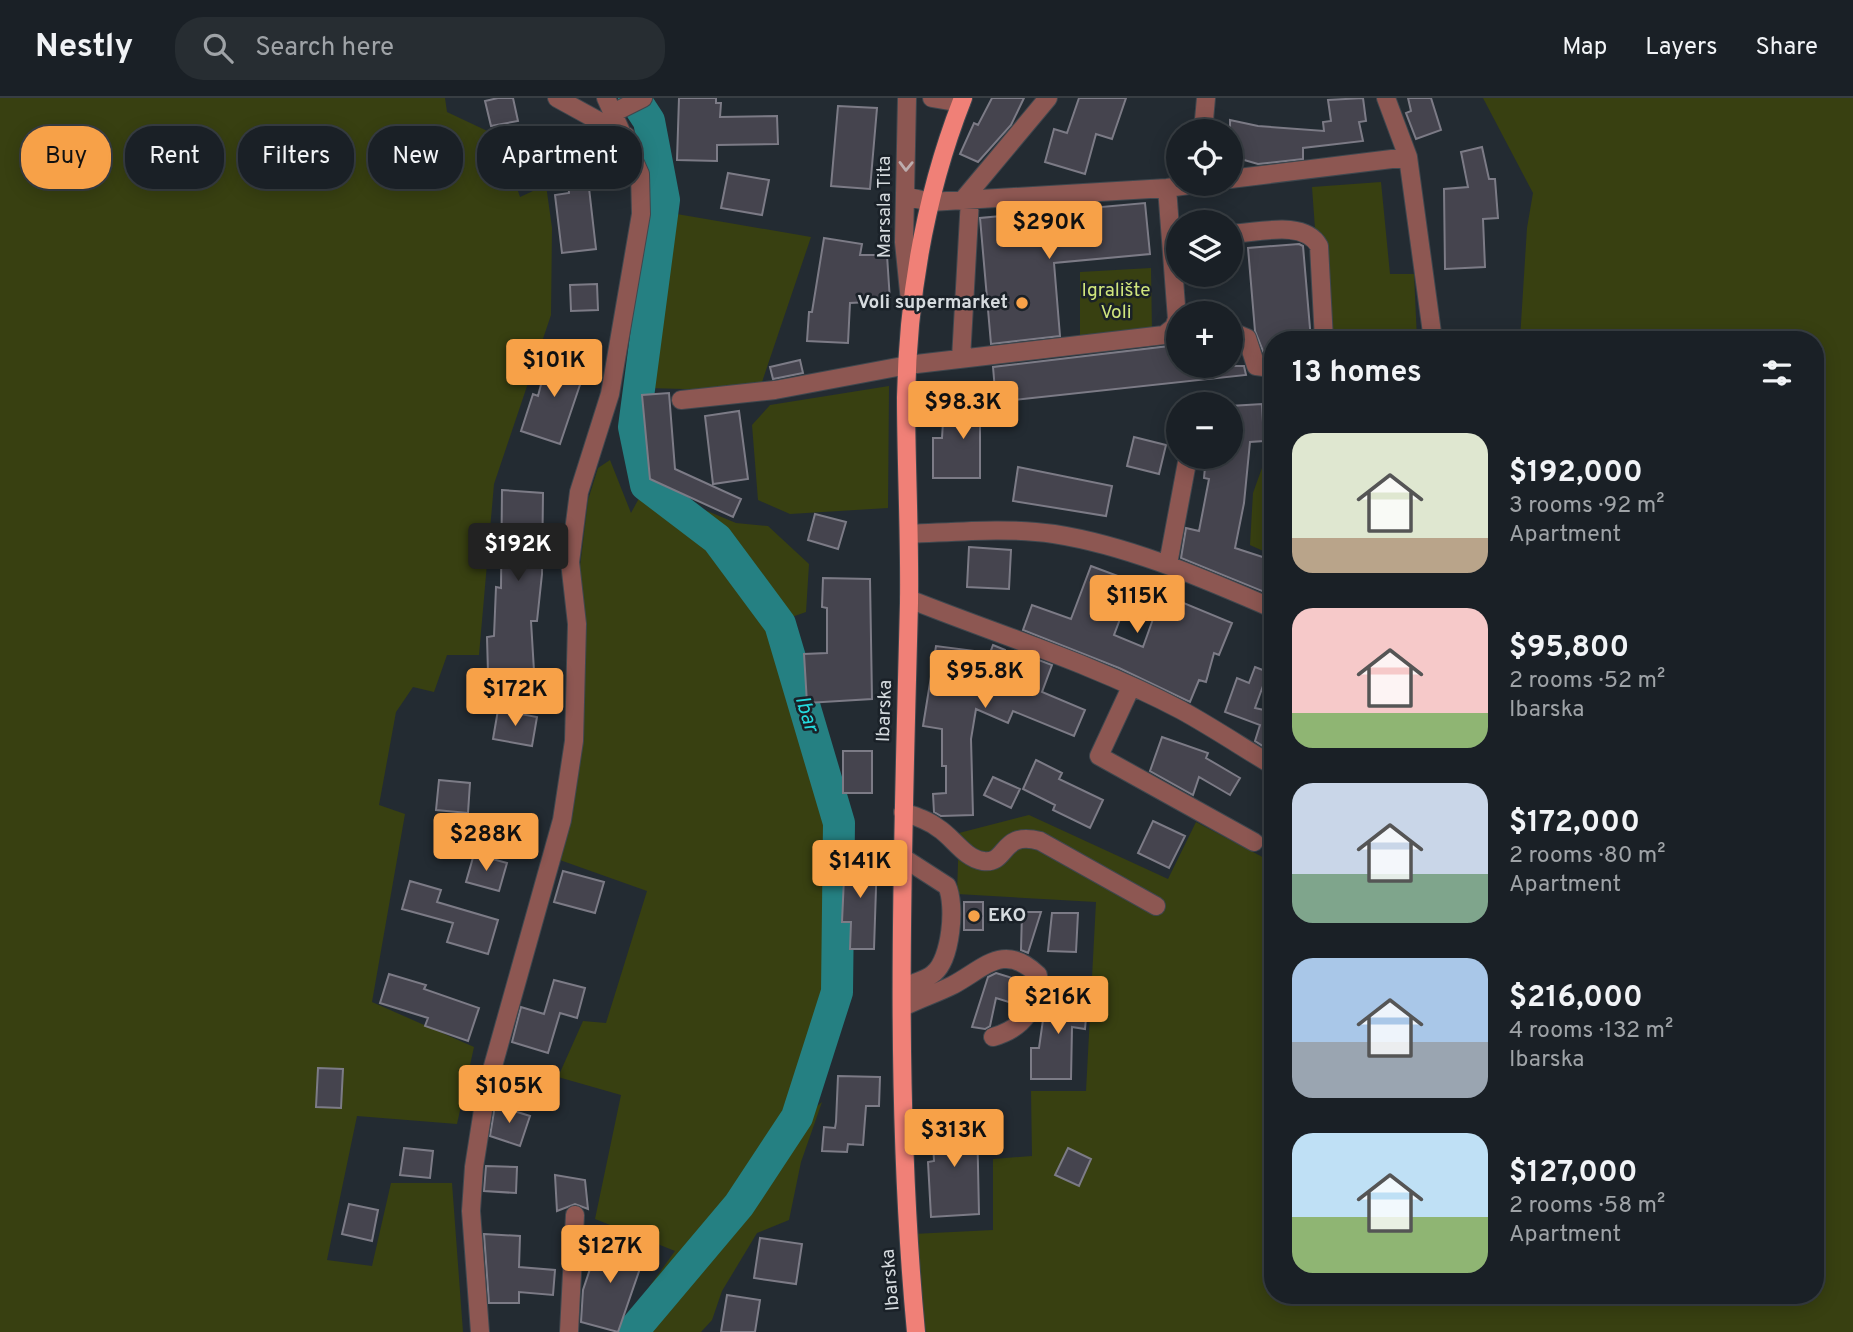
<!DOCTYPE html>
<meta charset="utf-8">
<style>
:root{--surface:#1a2026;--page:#272d32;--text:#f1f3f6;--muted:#9fa3a7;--line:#383e43;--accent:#f7a148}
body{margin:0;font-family:Overpass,sans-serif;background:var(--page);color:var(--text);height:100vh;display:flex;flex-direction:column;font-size:26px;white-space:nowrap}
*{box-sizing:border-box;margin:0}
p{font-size:23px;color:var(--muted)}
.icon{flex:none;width:38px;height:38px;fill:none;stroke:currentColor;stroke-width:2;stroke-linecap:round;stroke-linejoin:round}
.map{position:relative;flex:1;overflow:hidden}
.details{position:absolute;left:1264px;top:233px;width:560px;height:973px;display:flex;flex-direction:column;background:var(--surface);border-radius:28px;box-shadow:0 4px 18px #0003,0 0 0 2px var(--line)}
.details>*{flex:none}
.guide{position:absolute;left:21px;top:28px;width:665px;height:63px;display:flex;gap:14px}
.tools{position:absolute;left:1166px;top:21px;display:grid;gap:14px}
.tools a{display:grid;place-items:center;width:77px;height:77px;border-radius:50%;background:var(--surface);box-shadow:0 4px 18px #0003,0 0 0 2px var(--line);font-size:35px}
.price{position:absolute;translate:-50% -60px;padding:0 16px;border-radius:7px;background:var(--accent);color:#111;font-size:23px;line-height:46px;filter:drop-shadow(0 2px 4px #0008)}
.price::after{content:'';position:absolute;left:50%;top:42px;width:21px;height:16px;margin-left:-10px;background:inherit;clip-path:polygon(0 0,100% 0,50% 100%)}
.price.active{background:#222;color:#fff}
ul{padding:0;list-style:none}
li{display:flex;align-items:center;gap:21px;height:175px;padding:0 28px}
li span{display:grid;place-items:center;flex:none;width:196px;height:140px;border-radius:21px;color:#555}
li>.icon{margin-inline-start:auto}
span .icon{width:84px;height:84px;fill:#fffc;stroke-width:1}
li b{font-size:30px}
h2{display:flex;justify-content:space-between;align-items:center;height:84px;padding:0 28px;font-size:30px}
.pill{padding:0 24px;border-radius:28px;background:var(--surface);box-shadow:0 4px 18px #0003,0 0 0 2px var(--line);font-size:24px;line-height:63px}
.pill.active{background:var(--accent);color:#111}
header{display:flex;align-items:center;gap:42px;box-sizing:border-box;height:98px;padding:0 35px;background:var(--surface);border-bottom:2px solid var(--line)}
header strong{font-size:33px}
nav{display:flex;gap:38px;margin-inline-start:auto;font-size:24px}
.search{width:490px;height:63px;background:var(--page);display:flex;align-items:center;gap:18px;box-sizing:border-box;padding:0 24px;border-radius:28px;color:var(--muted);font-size:26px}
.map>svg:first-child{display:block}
.green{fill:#384011}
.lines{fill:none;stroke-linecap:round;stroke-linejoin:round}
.river{stroke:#258082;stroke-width:32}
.building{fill:#45444e;stroke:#7c7b86;stroke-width:2}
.minor-casing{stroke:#3f474e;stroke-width:20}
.major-casing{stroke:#3f474e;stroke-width:20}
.minor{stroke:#8d5752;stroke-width:18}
.major{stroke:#f08077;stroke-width:18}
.oneway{stroke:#bcacad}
.poi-dot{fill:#f7a148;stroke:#1a2128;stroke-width:2.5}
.labels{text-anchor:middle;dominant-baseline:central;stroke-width:5;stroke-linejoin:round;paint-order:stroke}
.street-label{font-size:19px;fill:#d5dade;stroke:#1a2128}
.park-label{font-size:19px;fill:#d0e57c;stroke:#1a2128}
.poi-label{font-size:19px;font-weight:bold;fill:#d5dade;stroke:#1a2128;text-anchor:end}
.water-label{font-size:21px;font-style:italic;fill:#24dbdf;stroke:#1a2128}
</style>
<header>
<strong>Nestly</strong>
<div class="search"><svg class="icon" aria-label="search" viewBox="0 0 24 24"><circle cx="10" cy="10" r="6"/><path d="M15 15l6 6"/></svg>Search here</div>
<nav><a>Map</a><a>Layers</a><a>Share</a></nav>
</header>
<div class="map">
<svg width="1853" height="1234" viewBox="0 0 1853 1234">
<rect width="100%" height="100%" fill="#232b32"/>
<!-- green -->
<path class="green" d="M0,0H445L447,14L500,39L520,99L546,87L552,130L551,217L494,386L479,557H447L434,594L413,589L396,614L379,707L405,716L372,904L474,949L457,1026L357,1018L327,1162L372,1168L391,1085H452L463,1234H0Z
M1483,0H1853V1234H923L913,1136L993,1132V1061L1032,1058L1031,993H1086L1096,804L957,796L959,735L1029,717L1168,781L1196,724L1272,764V1197H1815V242L1520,241L1527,130L1533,95Z
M1381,84L1390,176H1414L1417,241H1323L1312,89Z
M671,115L811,139L759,293L647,290Z
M1151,170L1152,234L1080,239V174Z
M889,288L888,410L790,416L758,402L752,327L770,307Z
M1272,342V457L1250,447L1253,395Z
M610,362L631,415L643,393L711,448L774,530L831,724L826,890L789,1012L727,1105L634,1210L675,1153L595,1121L621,997L558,979L583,923L606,925L647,793L557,761L579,477L588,402L598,370Z
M676,400L736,425L768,428L809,466L806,514L786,521L726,437Z
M822,1004L801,1064L789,1122L757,1135L722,1193L712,1222L701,1234H641L745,1108L808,1016Z"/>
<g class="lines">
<!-- river -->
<path class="river" d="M632,1234L739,1107L797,1019L837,894L839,725L780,526L717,441L646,387L634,329L664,102L649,23L634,0"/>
</g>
<!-- building -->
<path class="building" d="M498,0H513L518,23L491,28L485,3Z
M679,0H716V5H721L720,19L777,18L778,46L717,47V63L677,62Z
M992,0H1024L1011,27L978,64L960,56L974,25L978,27Z
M1079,0H1126L1112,41L1096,36L1085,76L1045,64L1054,31L1067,35Z
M1363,0L1366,23L1359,24L1363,43L1303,50V61L1258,66L1230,58V22L1258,28L1324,33L1323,24L1331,23L1328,2Z
M1408,0H1431L1441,32L1416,41L1406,15L1411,13Z
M838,8L877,10L870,91L831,88Z
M550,31L555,54L538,58L533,35Z
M1482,49L1489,81H1495L1498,120L1483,121L1485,169L1445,171L1444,91L1468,89L1461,54Z
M586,64L596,151L562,155L555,97L569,95L567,65Z
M728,75L769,82L762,117L721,110Z
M1145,105L1150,156L1054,165L1060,238L991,246L980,120Z
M824,140L862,146L860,157H887L890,203L850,205L848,245L807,243L809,214H812Z
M1299,146L1303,148L1311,242H1272V258H1265L1255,233L1248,150Z
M597,186L598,212L571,213L570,187Z
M1178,247V268H1244L1246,277L996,304L993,269Z
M549,256L587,266L560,346L521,333L533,296L538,298Z
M800,262L803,275L773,281L770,269Z
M669,295L675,371L741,401L733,419L650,381L642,297Z
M1262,306L1264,343L1250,344L1244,405L1235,450L1272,462V497L1181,460L1186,430L1199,433L1209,381L1204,380L1206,359H1233L1230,308Z
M944,308H1006V324H980V380H933V340H942Z
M739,313L748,381L713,386L705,318Z
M1134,339L1166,347L1159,376L1127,368Z
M1018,369L1112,388L1106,418L1013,403Z
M502,392L543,395L542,476L537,523H531L534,573L488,575L487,539L494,538L496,489L501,490Z
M815,416L846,424L838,451L808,442Z
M969,449L1011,452L1009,491L967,489Z
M1091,468L1134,484L1114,537L1143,549L1162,496L1232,525L1219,557L1214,555L1206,584L1199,582L1190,604L1119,570L1023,532L1032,507L1071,521Z
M823,480L870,481L872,601L807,605L804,556L827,555V510L822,509Z
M993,547L1005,552L1003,587L1015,553L1052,567L1042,594L1085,612L1074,638L1013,613L1008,625L976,611L971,641L973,717L941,718L934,714L933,696L946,695V668H942V631L923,628L936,548L990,555Z
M1255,569L1268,574L1255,610L1264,612L1268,597L1272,598V654L1255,643L1260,627L1225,614L1237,580L1249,585Z
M498,612L537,619L532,648L493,641Z
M1162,639L1208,655L1206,660L1240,680L1230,697L1199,679L1193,697L1150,673Z
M843,653H872V695H843Z
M1036,662L1062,675L1059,681L1103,702L1090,730L1053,712L1055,707L1023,691Z
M993,679L1020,691L1011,710L984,697Z
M439,682L470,685L468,715L436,712Z
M1153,723L1185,738L1169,770L1138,755Z
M474,756L507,765L499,793L466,784Z
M845,758L877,760L874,851H850L851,824H842Z
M563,773L604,784L595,815L554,804Z
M410,783L441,792L437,804L498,822L488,856L447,844L453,825L402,811Z
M964,804H983V832H964Z
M1022,814H1041L1028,855L1021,852Z
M1052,815H1078L1076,854L1048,853Z
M996,875L1019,882L1012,905L996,900L990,928L985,931L972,929L988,879Z
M389,876L426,887L424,891L479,910L468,943L425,928L428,920L380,905Z
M554,882L585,890L577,920L560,915L548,955L512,944L521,909L544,916Z
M1047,894L1088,898L1085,931L1072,929L1071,981H1031V950H1039Z
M318,970L343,971L341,1010L316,1009Z
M838,978L880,979L879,1008H866L863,1047L848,1046L847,1054L822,1053L824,1029L835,1030L836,1024Z
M495,1007L530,1018L520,1048L490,1038Z
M977,1021L979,1116L931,1119L928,1064L934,1063L932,1024Z
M404,1050L433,1053L430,1080L400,1077Z
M1068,1050L1091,1061L1079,1088L1055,1077Z
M486,1068L517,1069L516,1095L484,1093Z
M555,1077L585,1082L588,1111L575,1106L557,1113Z
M349,1106L378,1112L372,1143L342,1136Z
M484,1136L520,1138L519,1169L555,1172L553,1197L519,1194V1205H489Z
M760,1140L802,1146L796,1186L754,1180Z
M600,1141L645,1156L618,1234L581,1224L583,1192Z
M727,1197L760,1202L755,1234H721Z"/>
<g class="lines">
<defs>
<path id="minor" d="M557,0L626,38
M907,0L904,144L910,203
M932,0L961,5
M1386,0L1408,59L1433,242
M615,14L643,0
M1203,33L1206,0
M1230,81L1408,59
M905,98L930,104L1167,90L1196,86
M962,103L1048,0
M1230,136C1257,135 1304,121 1319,148L1324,242
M1230,233L1247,240L1256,268L1272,270
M961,261L970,101
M681,302L775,292L908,267L1164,237L1174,229L1177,221L1167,90
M909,436C957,434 1006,429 1054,436C1130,448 1202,480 1272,510
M1168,466L1188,359
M909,501C999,537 1094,566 1181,612C1212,629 1242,649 1272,667
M1131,589L1099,658L1254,744
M903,714C915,718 928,722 938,730C953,739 964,760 983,763C1008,767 1000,732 1040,743L1156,808
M902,759L947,788C956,807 951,861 934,875C927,882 912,885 903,889
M903,909C919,901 937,895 953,887C986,869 1004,844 1038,877C1035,910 1027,929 993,939
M480,1234L471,1113L474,1069L486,993L562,722L574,643L577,526L570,464L579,394L610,296L641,116L640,76L606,0
M569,1234L575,1117"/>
<path id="major" d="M916,1234C893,992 903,747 909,505C910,436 906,367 906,299C908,198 926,94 963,0"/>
</defs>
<!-- minor casing -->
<use href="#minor" class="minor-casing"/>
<!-- major casing -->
<use href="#major" class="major-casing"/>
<!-- minor -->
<use href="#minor" class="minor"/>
<!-- major -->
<use href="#major" class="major"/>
</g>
<!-- one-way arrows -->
<defs><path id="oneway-chevron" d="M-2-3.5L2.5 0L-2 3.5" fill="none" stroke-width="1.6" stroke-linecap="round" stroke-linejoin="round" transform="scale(1.75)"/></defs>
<use class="oneway" href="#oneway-chevron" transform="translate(906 68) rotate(91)"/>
<!-- markers -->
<g class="poi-dot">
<circle cx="1022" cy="205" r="7"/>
<circle cx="974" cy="818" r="7"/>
</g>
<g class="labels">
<!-- street labels -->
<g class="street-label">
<text transform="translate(885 109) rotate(-90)">Marsala Tita</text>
<text transform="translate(885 613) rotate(-88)">Ibarska</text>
<text transform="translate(891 1182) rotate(-95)">Ibarska</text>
</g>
<!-- park labels -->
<g class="park-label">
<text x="1116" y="193">Igralište<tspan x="1116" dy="22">Voli</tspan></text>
</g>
<!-- poi labels -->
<g class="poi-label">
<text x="1008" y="205">Voli supermarket</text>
<text x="988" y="818" text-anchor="start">EKO</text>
</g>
<!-- water labels -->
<g class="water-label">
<text transform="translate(806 616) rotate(73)">Ibar</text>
</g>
</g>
</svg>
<div class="tools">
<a><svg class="icon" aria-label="locate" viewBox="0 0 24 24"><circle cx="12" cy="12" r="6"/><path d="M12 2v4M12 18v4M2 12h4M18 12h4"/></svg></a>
<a><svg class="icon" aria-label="layers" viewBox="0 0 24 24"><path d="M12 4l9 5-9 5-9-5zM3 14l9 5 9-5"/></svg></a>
<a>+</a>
<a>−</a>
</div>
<b class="price" style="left:1049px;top:163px">$290K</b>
<b class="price" style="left:554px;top:301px">$101K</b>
<b class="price" style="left:963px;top:343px">$98.3K</b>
<b class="price active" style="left:518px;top:485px">$192K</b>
<b class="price" style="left:1137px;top:537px">$115K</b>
<b class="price" style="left:985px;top:612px">$95.8K</b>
<b class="price" style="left:515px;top:630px">$172K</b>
<b class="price" style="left:486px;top:775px">$288K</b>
<b class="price" style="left:860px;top:802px">$141K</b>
<b class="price" style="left:1058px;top:938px">$216K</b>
<b class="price" style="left:509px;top:1027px">$105K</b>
<b class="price" style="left:954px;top:1071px">$313K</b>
<b class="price" style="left:610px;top:1187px">$127K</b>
<div class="guide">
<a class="pill active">Buy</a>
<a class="pill">Rent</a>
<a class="pill">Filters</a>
<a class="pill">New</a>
<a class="pill">Apartment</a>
</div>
<section class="details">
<h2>13 homes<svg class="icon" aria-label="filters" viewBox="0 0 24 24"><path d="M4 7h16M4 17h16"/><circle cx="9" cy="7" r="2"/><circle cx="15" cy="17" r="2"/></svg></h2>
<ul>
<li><span style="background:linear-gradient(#dfe7d0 75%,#b9a48a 0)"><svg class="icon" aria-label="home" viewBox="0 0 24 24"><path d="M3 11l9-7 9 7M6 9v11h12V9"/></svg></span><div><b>$192,000</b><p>3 rooms · 92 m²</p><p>Apartment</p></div></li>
<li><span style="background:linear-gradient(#f6c9c9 75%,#8fb573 0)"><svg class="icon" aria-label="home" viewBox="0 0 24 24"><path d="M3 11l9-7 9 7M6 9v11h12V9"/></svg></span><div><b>$95,800</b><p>2 rooms · 52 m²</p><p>Ibarska</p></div></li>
<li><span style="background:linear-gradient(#c9d6e8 65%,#7fa58c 0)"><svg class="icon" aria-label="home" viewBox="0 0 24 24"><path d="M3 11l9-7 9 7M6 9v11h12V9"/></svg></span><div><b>$172,000</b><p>2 rooms · 80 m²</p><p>Apartment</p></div></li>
<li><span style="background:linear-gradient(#a9c7e8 60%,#9aa5b1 0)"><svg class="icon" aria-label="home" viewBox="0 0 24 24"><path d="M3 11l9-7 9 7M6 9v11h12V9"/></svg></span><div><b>$216,000</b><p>4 rooms · 132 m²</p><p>Ibarska</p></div></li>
<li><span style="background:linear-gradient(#bfe0f5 60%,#8fb573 0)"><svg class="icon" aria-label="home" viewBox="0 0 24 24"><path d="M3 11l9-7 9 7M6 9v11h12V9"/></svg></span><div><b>$127,000</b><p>2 rooms · 58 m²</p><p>Apartment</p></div></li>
</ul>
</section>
</div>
